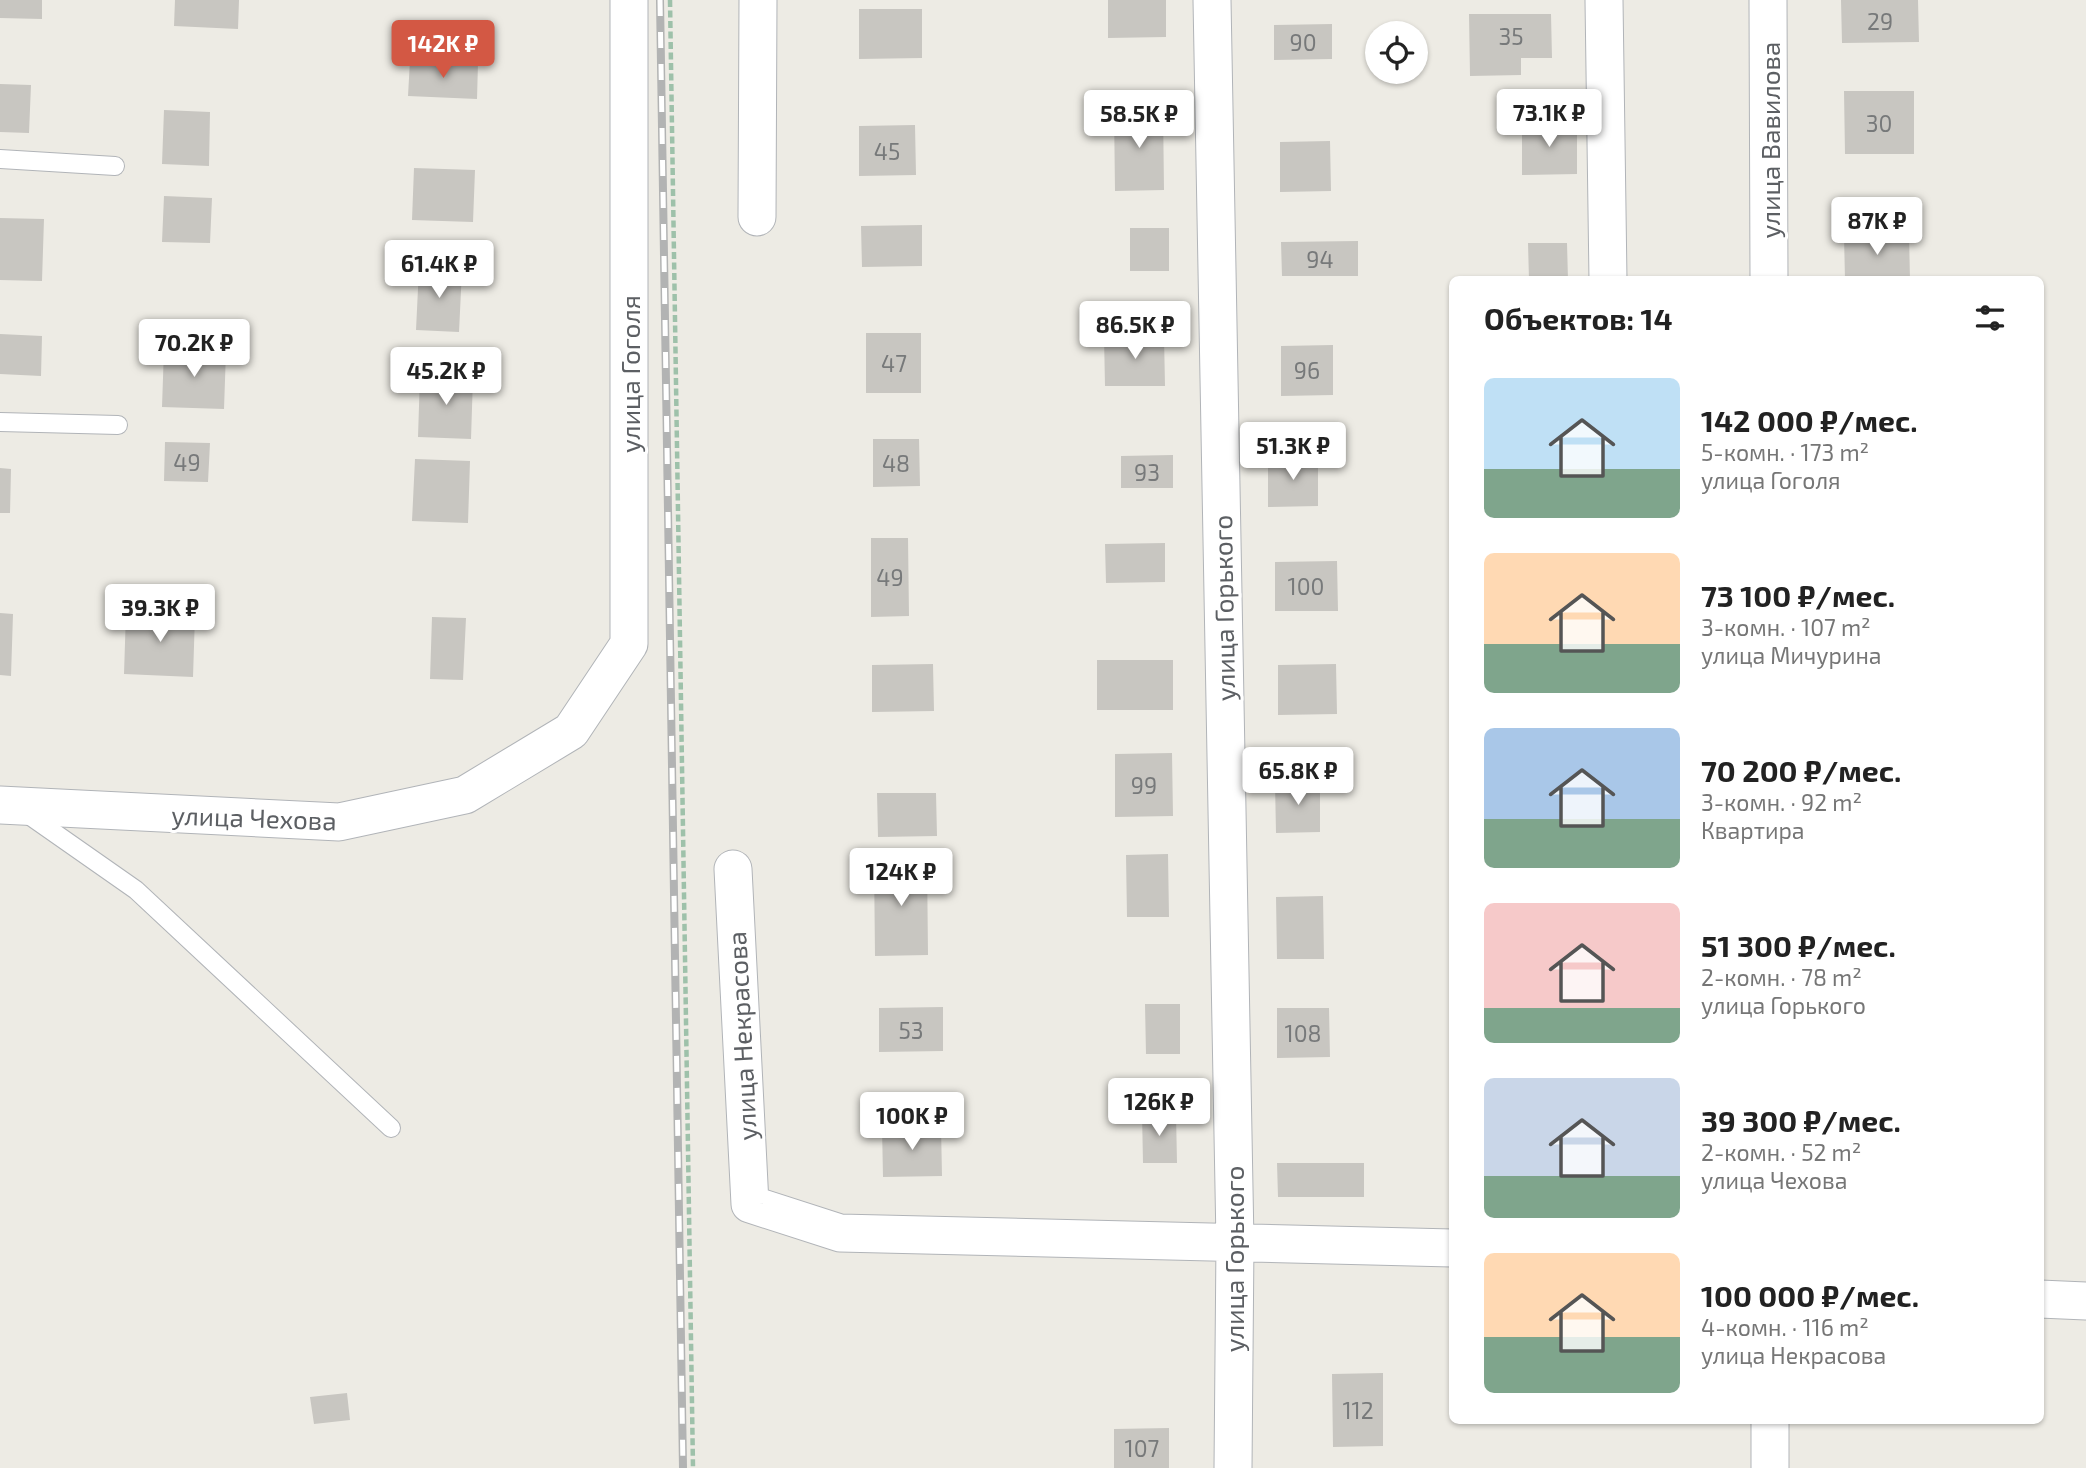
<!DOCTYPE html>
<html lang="ru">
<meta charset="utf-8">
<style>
:root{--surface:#fff;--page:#f6f6f6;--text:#222;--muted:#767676;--accent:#d35844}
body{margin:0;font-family:"Exo 2",sans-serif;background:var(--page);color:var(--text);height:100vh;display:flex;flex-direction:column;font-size:26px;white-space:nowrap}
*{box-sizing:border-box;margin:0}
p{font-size:23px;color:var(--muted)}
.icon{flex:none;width:38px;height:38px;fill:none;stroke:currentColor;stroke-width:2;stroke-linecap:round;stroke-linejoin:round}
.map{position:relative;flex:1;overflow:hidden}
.details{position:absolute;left:1449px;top:276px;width:595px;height:1148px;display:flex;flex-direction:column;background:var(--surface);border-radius:10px;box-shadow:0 2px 5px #0004}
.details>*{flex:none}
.tools{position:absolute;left:1365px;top:21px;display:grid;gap:14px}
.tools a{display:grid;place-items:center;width:63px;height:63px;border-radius:50%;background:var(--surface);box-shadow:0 2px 5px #0004;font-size:35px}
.price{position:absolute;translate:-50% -60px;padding:0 16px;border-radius:7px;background:#fff;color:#222;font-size:23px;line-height:46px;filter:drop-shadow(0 2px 4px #0008)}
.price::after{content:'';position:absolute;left:50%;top:42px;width:21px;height:16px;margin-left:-10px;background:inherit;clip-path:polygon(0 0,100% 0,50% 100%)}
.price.selected{background:var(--accent);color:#fff}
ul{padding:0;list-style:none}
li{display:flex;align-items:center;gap:21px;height:175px;padding:0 35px}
li span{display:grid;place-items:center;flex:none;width:196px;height:140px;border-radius:10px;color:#555}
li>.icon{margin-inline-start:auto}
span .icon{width:84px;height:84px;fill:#fffc;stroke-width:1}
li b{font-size:30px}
h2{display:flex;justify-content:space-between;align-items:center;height:84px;padding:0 35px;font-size:30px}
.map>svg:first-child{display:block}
.building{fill:#c8c6c1}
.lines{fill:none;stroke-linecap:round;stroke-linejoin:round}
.lane-casing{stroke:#b1b4b8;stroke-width:20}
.street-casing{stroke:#b1b4b8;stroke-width:39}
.path{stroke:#9ec1aa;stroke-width:4.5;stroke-dasharray:7 3.5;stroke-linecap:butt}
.lane{stroke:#fff;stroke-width:18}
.street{stroke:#fff;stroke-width:37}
.rail-casing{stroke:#b2b3b3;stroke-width:8}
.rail{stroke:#fff;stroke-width:5;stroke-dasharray:16;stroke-linecap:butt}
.labels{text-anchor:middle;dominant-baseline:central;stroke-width:6;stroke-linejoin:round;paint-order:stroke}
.number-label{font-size:23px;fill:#77797a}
.street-label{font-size:26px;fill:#5c5f63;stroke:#fff}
</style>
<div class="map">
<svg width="2086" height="1468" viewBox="0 0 2086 1468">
<rect width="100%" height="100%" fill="#edebe4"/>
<!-- building -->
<path class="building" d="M0,0H42V19L0,18Z
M175,0H239L238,29L174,26Z
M1108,0H1166V37L1108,38Z
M1841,0H1918L1919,42L1842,43Z
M859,9H922V58L859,59Z
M1469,14H1551L1552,58H1521V75L1470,76Z
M1332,24V59L1274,60V25Z
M410,60L478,63L477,99L408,96Z
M0,84L31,85L29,133L0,132Z
M1844,91H1914V154H1845Z
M1114,109H1163L1164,190L1115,191Z
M164,110L210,112L209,166L162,164Z
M1577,124V174L1522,175V125Z
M915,125L916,175L859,176V126Z
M1330,141L1331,191L1280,192V142Z
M414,168L475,170L473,222L412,220Z
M164,196L212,198L210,243L162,242Z
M0,218L44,219L42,281L0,280Z
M922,225V266L862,267L861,226Z
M1130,228H1169V271H1130Z
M1909,234L1910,280H1845L1844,235Z
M1358,241V276H1282L1281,242Z
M1528,243H1567L1568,280H1529Z
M419,268L462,270L459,332L416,330Z
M866,333H921V393H866Z
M0,334L42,336L41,376L0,374Z
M1104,336H1164L1165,386H1105Z
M1333,345V395L1281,396V346Z
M164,349L226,351L224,409L162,407Z
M420,375L473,377L471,439L418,437Z
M873,439H919L920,486L873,487Z
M165,442L210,443L208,482L164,481Z
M1173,455V488H1121V456Z
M1318,456V506L1268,507V457Z
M415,459L470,461L468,523L412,521Z
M0,468L11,469L10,513H0Z
M871,538H908L909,616L871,617Z
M1165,543V582L1106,583L1105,544Z
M1337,561L1338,611H1275V562Z
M126,612L195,615L193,677L124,674Z
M0,613L13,614L11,676L0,675Z
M432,617L466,618L463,680L430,679Z
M1097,660H1173V710H1097Z
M933,664L934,711L872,712V665Z
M1336,664L1337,714L1278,715V665Z
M1172,753L1173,816L1115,817V754Z
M1320,782V832L1276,833L1275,783Z
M877,793H936L937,836L878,837Z
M1168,854L1169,917H1127L1126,855Z
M927,859L928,955L875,956L874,860Z
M1323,896L1324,959H1277L1276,897Z
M1145,1004H1180V1054H1146Z
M943,1007V1051L879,1052V1008Z
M1277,1008H1329L1330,1057L1277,1058Z
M1142,1113H1176L1177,1163H1143Z
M941,1126L942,1176L883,1177L882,1127Z
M1277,1163H1364V1197H1278Z
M1383,1373V1446L1333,1447L1332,1374Z
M347,1393L350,1420L314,1424L310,1397Z
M1169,1428V1468H1114V1429Z"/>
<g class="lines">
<defs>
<path id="lane" d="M0,159L115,166
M0,422L118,425
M26,813L136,890L391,1128"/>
<path id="street" d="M1212,0L1235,1242L1233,1468
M1604,0L1608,280
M1768,0L1769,280
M757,217L758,0
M0,805L339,822L465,795L571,731L629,644V0
M733,869L750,1204L840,1233L1452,1248
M2040,1299L2086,1301
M1770,1421V1468"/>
</defs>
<!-- lane casing -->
<use href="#lane" class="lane-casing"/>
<!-- street casing -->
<use href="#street" class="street-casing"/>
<!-- path -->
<path class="path" d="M670,0L693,1468"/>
<!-- lane -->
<use href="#lane" class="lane"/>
<!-- street -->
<use href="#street" class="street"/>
<defs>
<path id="rail" d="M660,0L683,1468"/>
</defs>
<!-- rail casing -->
<use href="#rail" class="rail-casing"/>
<!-- rail -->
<use href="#rail" class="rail"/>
</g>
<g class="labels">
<!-- number labels -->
<g class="number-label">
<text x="1880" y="21">29</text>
<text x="1511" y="36">35</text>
<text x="1303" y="42">90</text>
<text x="1879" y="123">30</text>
<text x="887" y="151">45</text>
<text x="1320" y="259">94</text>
<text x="894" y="363">47</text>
<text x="1307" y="370">96</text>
<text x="187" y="462">49</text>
<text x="896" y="463">48</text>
<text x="1147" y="472">93</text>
<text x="890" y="577">49</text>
<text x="1306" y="586">100</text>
<text x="1144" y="785">99</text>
<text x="911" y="1030">53</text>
<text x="1303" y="1033">108</text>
<text x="1358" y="1410">112</text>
<text x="1142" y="1448">107</text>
</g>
<!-- street labels -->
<g class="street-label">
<text transform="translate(1769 140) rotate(-90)">улица Вавилова</text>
<text transform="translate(629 374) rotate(-90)">улица Гоголя</text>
<text transform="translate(1223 608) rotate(-91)">улица Горького</text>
<text transform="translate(254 817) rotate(2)">улица Чехова</text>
<text transform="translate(741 1036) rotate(-93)">улица Некрасова</text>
<text transform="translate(1233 1259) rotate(-90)">улица Горького</text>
</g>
</g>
</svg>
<div class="tools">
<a><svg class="icon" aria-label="locate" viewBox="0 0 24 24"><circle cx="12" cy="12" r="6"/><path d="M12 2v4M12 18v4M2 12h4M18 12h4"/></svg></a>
</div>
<b class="price selected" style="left:443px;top:80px">142K ₽</b>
<b class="price" style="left:1549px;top:149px">73.1K ₽</b>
<b class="price" style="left:1139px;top:150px">58.5K ₽</b>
<b class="price" style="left:1877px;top:257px">87K ₽</b>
<b class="price" style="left:439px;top:300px">61.4K ₽</b>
<b class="price" style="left:1135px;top:361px">86.5K ₽</b>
<b class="price" style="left:194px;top:379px">70.2K ₽</b>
<b class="price" style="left:446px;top:407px">45.2K ₽</b>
<b class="price" style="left:1293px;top:482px">51.3K ₽</b>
<b class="price" style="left:160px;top:644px">39.3K ₽</b>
<b class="price" style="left:1298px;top:807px">65.8K ₽</b>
<b class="price" style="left:901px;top:908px">124K ₽</b>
<b class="price" style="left:1159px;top:1138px">126K ₽</b>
<b class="price" style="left:912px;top:1152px">100K ₽</b>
<section class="details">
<h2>Объектов: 14<svg class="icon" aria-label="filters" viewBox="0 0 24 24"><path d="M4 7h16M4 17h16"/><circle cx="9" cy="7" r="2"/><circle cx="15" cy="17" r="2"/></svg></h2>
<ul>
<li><span style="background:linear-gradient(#bfe0f5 65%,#7fa58c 0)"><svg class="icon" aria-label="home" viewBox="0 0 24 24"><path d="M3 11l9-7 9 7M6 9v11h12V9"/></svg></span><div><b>142 000 ₽/мес.</b><p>5-комн. · 173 m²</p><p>улица Гоголя</p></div></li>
<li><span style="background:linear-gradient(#ffd9b3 65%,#7fa58c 0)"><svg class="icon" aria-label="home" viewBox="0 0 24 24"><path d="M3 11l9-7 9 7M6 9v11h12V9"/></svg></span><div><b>73 100 ₽/мес.</b><p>3-комн. · 107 m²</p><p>улица Мичурина</p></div></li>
<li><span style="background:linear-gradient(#a9c7e8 65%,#7fa58c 0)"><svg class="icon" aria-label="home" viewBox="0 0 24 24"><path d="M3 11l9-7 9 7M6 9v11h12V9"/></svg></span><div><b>70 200 ₽/мес.</b><p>3-комн. · 92 m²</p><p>Квартира</p></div></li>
<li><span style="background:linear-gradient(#f6c9c9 75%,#7fa58c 0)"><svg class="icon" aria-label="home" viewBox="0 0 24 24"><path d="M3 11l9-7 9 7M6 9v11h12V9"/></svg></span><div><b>51 300 ₽/мес.</b><p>2-комн. · 78 m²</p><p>улица Горького</p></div></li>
<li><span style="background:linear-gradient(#c9d6e8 70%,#7fa58c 0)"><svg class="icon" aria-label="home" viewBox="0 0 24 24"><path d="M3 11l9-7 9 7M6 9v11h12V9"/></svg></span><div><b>39 300 ₽/мес.</b><p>2-комн. · 52 m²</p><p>улица Чехова</p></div></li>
<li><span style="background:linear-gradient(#ffd9b3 60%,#7fa58c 0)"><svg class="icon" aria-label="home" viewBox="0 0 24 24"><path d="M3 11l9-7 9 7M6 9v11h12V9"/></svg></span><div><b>100 000 ₽/мес.</b><p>4-комн. · 116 m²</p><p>улица Некрасова</p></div></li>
</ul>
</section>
</div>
